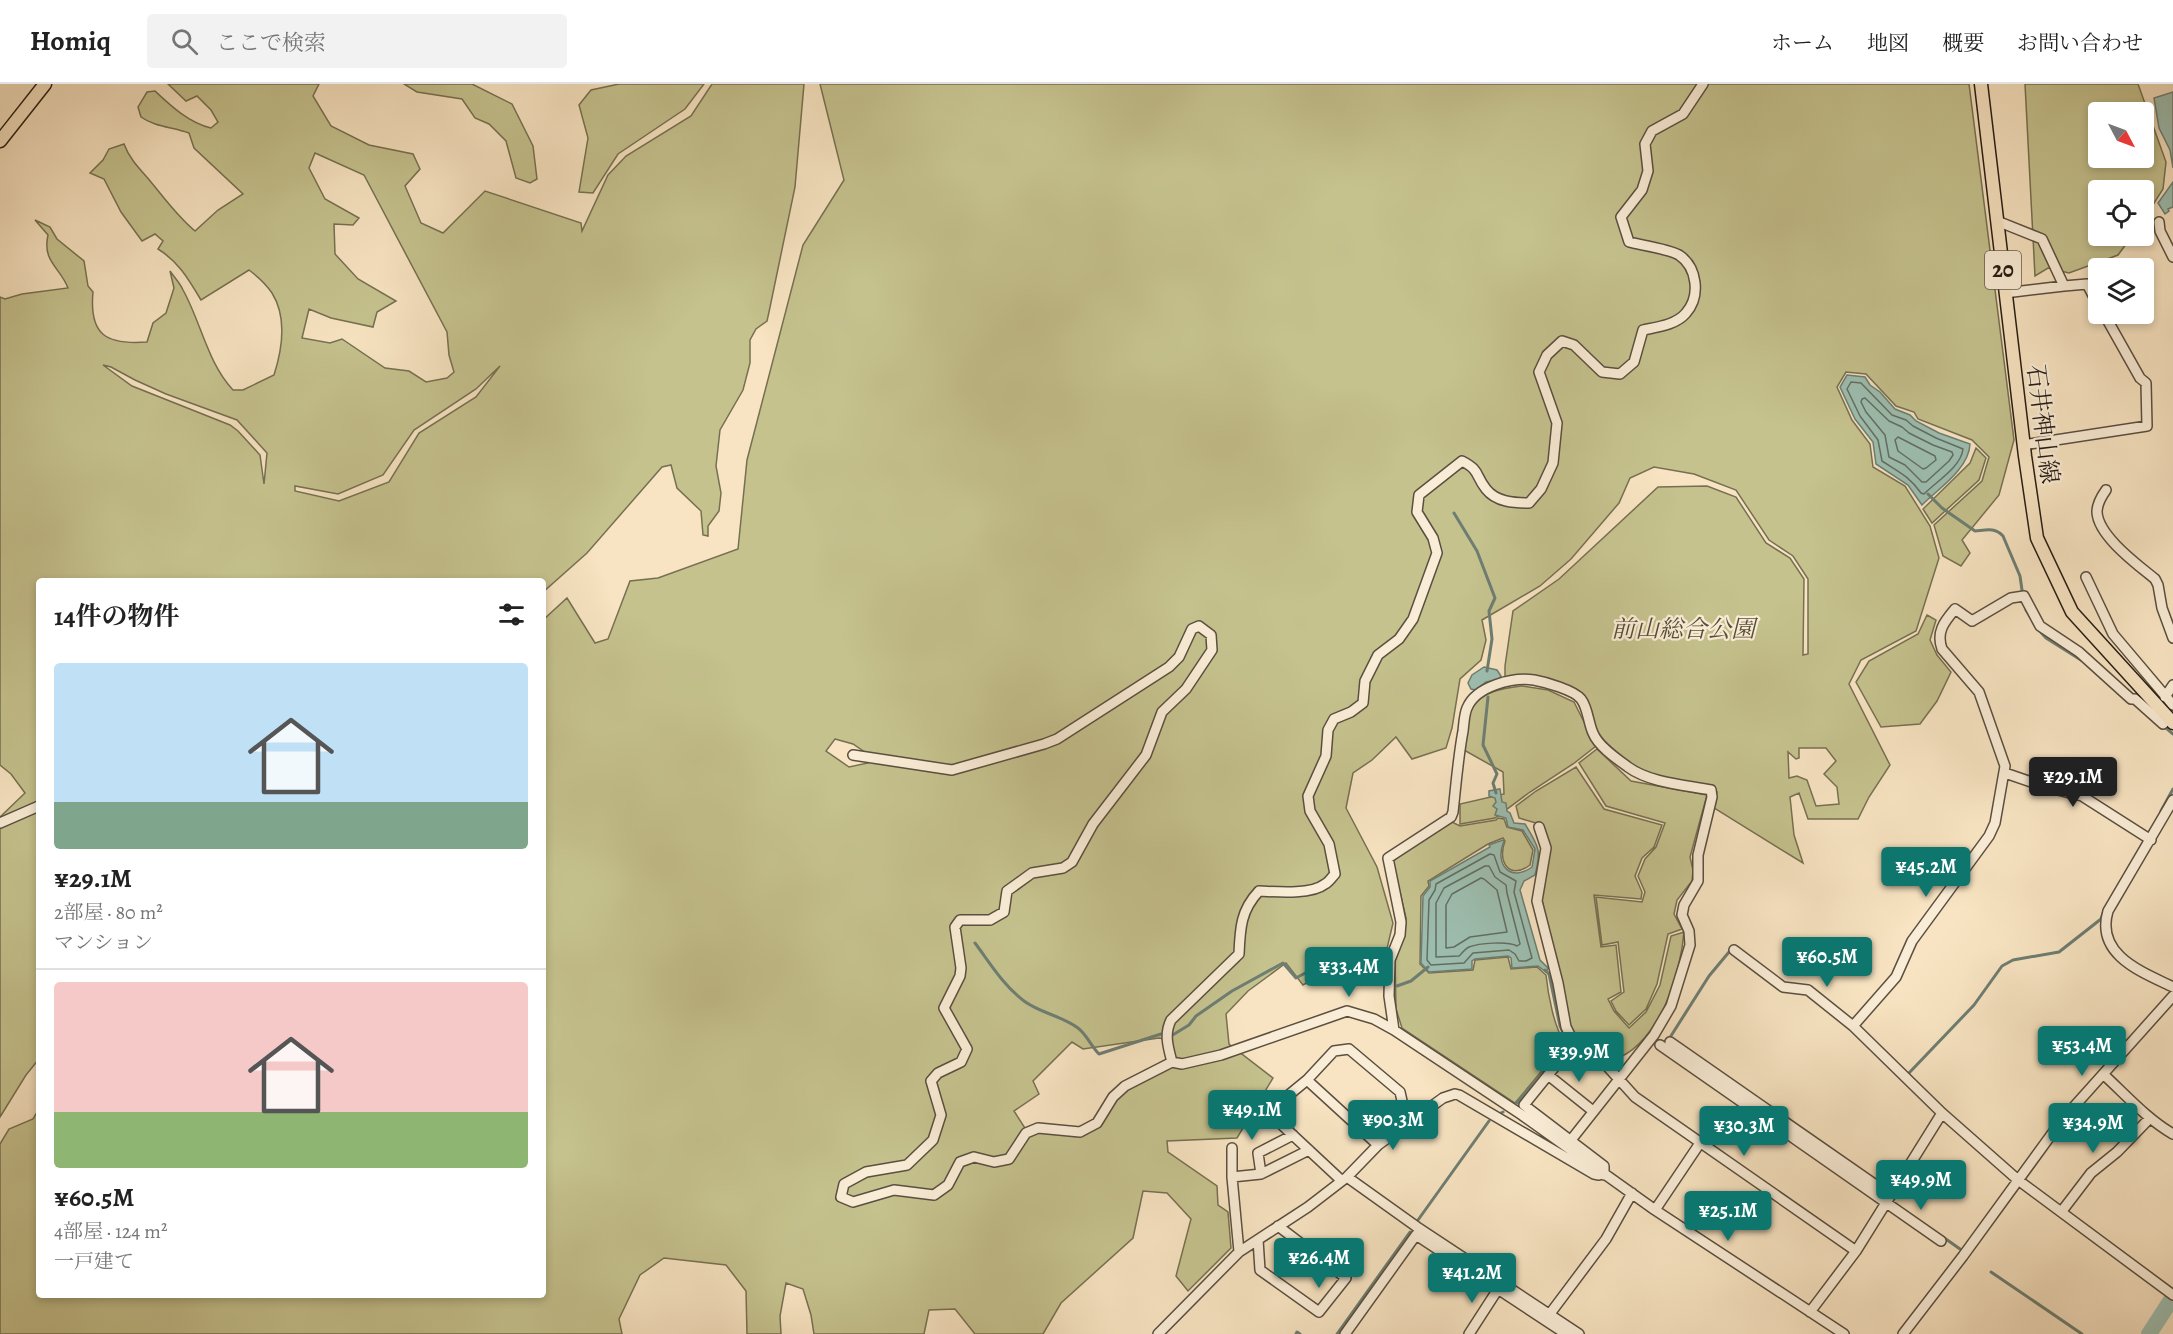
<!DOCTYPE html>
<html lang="ja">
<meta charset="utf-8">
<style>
:root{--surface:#fff;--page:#f2f2f2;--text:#222;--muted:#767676;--line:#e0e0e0;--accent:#0f766e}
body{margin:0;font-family:Alegreya,"Noto Serif JP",serif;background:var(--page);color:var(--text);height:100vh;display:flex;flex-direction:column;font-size:22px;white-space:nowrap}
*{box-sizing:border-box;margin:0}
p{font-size:20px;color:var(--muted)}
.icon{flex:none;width:33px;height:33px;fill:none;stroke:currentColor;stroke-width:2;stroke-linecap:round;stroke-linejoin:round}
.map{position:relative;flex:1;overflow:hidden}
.drawer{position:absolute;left:36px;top:494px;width:510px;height:720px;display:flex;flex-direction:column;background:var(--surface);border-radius:6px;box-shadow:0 3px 9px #0003}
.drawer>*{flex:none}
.needle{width:39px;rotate:131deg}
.controls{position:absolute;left:2088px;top:18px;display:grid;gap:12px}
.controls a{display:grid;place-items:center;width:66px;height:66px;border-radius:6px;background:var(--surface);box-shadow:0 3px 9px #0003;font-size:30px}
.price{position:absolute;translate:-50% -51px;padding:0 14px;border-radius:6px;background:var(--accent);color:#fff;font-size:20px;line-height:39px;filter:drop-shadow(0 2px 3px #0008)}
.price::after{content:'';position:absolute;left:50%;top:36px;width:18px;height:14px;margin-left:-9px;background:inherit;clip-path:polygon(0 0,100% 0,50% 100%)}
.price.current{background:#222;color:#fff}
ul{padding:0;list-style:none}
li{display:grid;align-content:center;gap:12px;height:318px;padding:0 18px}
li+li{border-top:2px solid var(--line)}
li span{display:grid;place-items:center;height:186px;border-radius:6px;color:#555}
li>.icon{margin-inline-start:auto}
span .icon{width:108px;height:108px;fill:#fffc;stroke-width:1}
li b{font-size:26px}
h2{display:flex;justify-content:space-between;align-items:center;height:72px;padding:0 18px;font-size:26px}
header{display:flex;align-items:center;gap:36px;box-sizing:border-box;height:84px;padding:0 30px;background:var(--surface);border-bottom:2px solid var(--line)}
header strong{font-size:28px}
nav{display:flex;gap:33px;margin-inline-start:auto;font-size:21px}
.search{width:420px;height:54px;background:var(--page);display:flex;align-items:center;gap:15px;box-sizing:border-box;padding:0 21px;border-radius:6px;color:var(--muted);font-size:22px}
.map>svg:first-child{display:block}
.green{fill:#c5c28e;stroke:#767052;stroke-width:1.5;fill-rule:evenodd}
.water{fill:#9dbfb1;stroke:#6d7e73;stroke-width:1.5}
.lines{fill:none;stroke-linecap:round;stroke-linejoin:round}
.shore{stroke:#626e63;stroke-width:1.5}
.stream{stroke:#6d7e73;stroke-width:3}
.river{stroke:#9dbfb1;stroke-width:16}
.minor-casing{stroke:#5a4f40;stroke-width:12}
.major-casing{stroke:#261d15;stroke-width:15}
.minor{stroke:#faedd7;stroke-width:9}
.major{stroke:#f8e4c2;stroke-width:12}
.labels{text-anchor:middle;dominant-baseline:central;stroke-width:4.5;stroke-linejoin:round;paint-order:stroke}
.shield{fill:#faedd7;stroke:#665b4f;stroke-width:1.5}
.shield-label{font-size:22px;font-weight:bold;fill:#261d15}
.street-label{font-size:24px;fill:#261d15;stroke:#faedd7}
.park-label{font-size:24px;font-style:italic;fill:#564f39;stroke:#faedd7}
</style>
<header>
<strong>Homiq</strong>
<div class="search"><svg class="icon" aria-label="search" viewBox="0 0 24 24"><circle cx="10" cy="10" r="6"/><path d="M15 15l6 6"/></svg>ここで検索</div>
<nav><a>ホーム</a><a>地図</a><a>概要</a><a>お問い合わせ</a></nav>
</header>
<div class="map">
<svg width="2173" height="1250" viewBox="0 0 2173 1250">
<rect width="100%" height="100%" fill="#f8e4c2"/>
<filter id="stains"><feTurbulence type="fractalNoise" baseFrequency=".00333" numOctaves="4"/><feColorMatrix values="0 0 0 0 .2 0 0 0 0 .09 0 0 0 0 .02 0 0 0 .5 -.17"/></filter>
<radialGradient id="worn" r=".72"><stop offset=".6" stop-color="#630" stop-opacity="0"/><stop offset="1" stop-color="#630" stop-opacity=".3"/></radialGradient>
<!-- green -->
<path class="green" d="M168,0H319L313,12L331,42L369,61L413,70L420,85L405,102L421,139L443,149L485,107L581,139L582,147L608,91L626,72L691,32L712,0H804L795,103L769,228L767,237L756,245L750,256V279L743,306L720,346L716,382L721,409L719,427L708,442V452L703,451L701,427L677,404L671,381L662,383L587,469L543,508V496H39V975L26,991L0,1033V733L25,709L11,690L0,681V213L5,215L22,210L68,204C60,183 42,178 48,151L35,136L50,143L57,155L84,177L88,202L93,208C89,251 106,261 147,258L153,239L166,229L174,204L170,187C174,193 180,199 183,206C201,238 207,278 233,306H243L274,291C282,266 287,233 272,209C266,200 257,192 249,186L201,216C189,196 179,178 158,165L163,157L155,150L142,157L121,128L104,95L90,89L103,76L109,65L124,60C130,76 140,85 151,98C165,115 178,133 195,147L218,126L243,110L194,64L189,49C173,43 155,43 141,33L138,23L147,8L155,7C171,22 189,39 211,44L218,38L211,26L197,12L186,17ZM315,69L364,91L447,248L449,271L454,288L447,294L426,298L409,287L385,284L342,255L330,259L302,254L309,225L331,234L373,243L377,228L396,217L358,195L335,170L334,140L353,141L359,134L325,115L309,84ZM103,281L111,283L135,296L166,310L237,336L267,369L264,400L260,371L238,347L230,341L132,302ZM500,282L476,313L419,349L389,398L339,417L295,407V402L338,410L383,391L414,346L476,305Z
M404,0H472L512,20L533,62L537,95L530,99L516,94L506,57L489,40L475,34L462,15L417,8Z
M619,0H704L685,25L618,70L593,109L579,108L588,54L579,21L591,6Z
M820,0H1969L2014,356L1999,411L1962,456L1970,469L1961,482L1943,472L1934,441L1982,397L1989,373L1972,356L1918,335L1914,328L1896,322L1866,290L1846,288L1837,303L1852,336L1870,360L1873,383L1905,402L1930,442L1939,474L1916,547L1861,576L1849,600L1890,681L1869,713L1858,735H1808L1799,709L1790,713L1794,751L1803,779L1714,724L1717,708L1712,701C1688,698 1647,693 1628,678C1617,670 1601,659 1595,646C1591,635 1592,621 1583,611C1574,601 1537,589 1523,591C1517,591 1511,594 1505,595V582L1513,527L1559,495L1658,403L1707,402L1736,413L1766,459L1790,474L1804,495L1803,571L1808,570V495L1793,472L1769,456L1736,406L1694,390L1654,383L1630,394L1619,419L1571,475L1540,502L1482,536L1486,556L1481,576L1460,595L1452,644L1446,664L1412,675L1396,653L1372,676L1353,689L1346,724L1377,783L1393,839L1381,890L1338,875L1325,881L1321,891L1303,901L1286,879L1248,907L1226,930L1229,960L1273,994L1237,1054L1167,1057L1168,1068L1217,1102L1218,1121L1228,1128L1231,1164L1188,1207L1176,1192L1191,1135L1167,1109L1143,1107L1133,1154L1061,1219L1043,1250H975L955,1225L929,1226L924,1250H814L811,1231L803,1205L786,1199L780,1232L781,1250H747L746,1207L726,1181L664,1174L640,1191L619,1235L622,1250H0V1060L9,1045L33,1035L39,1025V1210H543V536L567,514L595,559L608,555L630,497L658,494L738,465L747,376L803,161L844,96ZM835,655L853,660L866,669L868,679L849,683L826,667ZM1799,664H1826L1836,677L1824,690L1837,703L1839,720L1816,722L1807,696L1797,692L1789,694L1788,668L1796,675L1799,674ZM1159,954L1170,956L1175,981L1127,1005L1079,1051L1039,1048L1030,1052L1014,1027L1039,1010L1033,997L1072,958L1083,965Z
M2025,0H2138L2166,78L2163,105L2144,135V106H2098V152H2132L2118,171L2069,189L2048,184L2035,192ZM2098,28H2144V74H2098Z
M1976,364L1986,374L1979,396L1932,439L1923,425L1970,379Z
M1927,531L1936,536L1930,556L1937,571L1951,588L1937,617L1920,640L1881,643L1856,598L1869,577L1918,550Z
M1522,602L1548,606L1574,618L1596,662L1573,680L1530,708L1495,734L1460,740V720L1504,710L1503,688L1464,666C1466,655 1467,634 1472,624C1480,607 1506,604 1522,602Z
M1597,665L1631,697L1707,711L1690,773L1693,786L1692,797L1677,816L1674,830L1682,845L1668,850L1657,900L1646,925L1629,941L1616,927L1611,917L1624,908L1618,858L1602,861L1596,813L1642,818L1645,808L1638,792L1645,775L1656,763L1665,739L1606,722L1579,679Z
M1576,683L1604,725L1662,741L1654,763L1642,774L1635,792L1642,808L1641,815L1594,811L1601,863L1616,861L1621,908L1608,915L1614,927L1629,944L1646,928L1660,901L1671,852L1684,848C1682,870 1677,891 1669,912C1652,957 1605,1010 1571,945L1541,812L1550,761L1539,740L1519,734L1516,722L1536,707Z
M1498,734L1504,735L1507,743L1522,747L1533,766L1530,781C1509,797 1497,777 1505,757L1503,754L1488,760L1428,797L1429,802L1421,812L1420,880L1429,889L1473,886L1475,876L1508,873L1511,885L1537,883L1546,891C1548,910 1554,944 1565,959L1515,1019L1402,944L1396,925L1395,877L1405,847L1406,834L1393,778L1398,772L1452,738L1460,742L1496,736Z"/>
<!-- water -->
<path class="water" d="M2173,8V84L2170,66L2159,44L2154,14Z
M2173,98V123L2168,125L2169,127L2165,130L2158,119Z
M1847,291L1865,293L1870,301L1880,308L1895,325L1910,331L1916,337L1939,349L1970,360C1969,385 1938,405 1922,421L1908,401L1876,380L1873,358L1855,335L1840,303Z
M1484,583L1497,586L1501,592L1498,596L1486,598L1476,606L1471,605L1468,599L1472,591Z
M1500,705L1502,718L1506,719L1507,727L1510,729L1514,739L1525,740C1538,762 1542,765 1535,791L1524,797L1520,806L1540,876L1548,884L1546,888L1538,882L1512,884L1511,874L1508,872L1475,875L1472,877V885L1429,888L1421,879L1423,812L1430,803V797L1490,763L1489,761L1503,756L1504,757C1494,780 1510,799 1532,783L1535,765L1523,746L1508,743L1506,734L1495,731L1497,725L1493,722L1496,718L1495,714L1489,712V707Z"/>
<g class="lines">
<!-- shore -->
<path class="shore" d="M1851,298L1861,299L1892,331L1906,336L1913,342L1936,354L1963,365C1961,383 1937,397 1924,410L1921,409C1909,392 1899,388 1882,377L1878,356L1860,332L1847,305Z
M1862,315L1865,314L1889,337L1902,343L1909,349L1933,361L1952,368L1953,371L1949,377L1926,398H1922L1905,381L1889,373L1885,351L1866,328L1861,318Z
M1898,353L1935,372L1936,376L1926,384L1923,385L1898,367L1895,356Z
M1490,770L1494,771L1500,788L1516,797L1514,808L1532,874L1526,877H1519L1515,870L1509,866L1473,869L1464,879L1431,881L1427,876L1429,816L1435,806L1436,800Z
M1485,782H1489L1495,793L1506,801L1507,809L1520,860L1517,862C1508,857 1479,859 1469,863C1465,865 1462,869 1459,872L1436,873V819L1444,804Z
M1481,794L1484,795L1497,806L1507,848L1470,853L1454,863L1446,864V821L1452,810Z"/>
<!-- stream -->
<path class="stream" d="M1928,410L1942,424L1975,447C1986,446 1995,443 2003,452L2020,492L2022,506
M1454,429L1477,467L1495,514L1489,527L1492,555L1487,587
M2026,526L2031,534
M2038,545L2046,554L2081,576
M1488,613L1483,661L1497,690L1493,699L1496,709
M2165,643L2173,650
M2161,727L2173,705
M975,859C990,879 1003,901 1024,917C1040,929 1062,932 1078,944C1087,951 1091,962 1099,970L1161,950
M1397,902L1411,897L1428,883
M1171,952L1189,941L1196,932L1232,907L1283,879L1296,894L1331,875L1380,899
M1669,955L1709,892L1729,868
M1909,989L1974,921L2002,882L2013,876L2059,868L2101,835L2105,824
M1517,1019L1568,958L1560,942L1549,890L1545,886
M1501,1029L1503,1028
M1418,1136L1489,1037
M1943,1153L1960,1165
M1991,1188L2082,1250
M1296,1250L1297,1248L1300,1250
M1337,1250L1410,1148"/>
<!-- river -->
<path class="river" d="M2149,1250L2173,1213"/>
<defs>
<path id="minor" d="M1703,0L1683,30L1652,47L1645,60L1648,87L1642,106L1621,133L1629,158C1641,161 1669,165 1679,171C1697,183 1701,212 1686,229C1676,241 1657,243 1643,246L1634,278L1620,290L1602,288L1574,261L1562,257L1547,271L1539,288L1557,339L1553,379L1541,405L1529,419C1514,419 1496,418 1486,405C1475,391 1480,386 1462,377L1419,411L1417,428L1433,454L1437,469L1413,535L1399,555L1378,571L1365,597L1363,619L1351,628L1334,635L1328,646L1326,672L1308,712L1310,727L1329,760L1335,790C1332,793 1329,798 1325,800C1311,811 1277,808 1259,807C1241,826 1240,844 1239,870L1171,936C1164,950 1168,963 1172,978L1182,980L1221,971L1347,927L1374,935L1394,946L1522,1031L1655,1126L1844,1250
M1997,137L2042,155L2064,202L2005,209
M2159,138L2160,147L2173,173
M2064,202L2087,200L2098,221
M2023,361L2147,342L2146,299L2140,294L2104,230
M2106,406C2101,413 2097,420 2097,428C2098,452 2138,481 2155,495L2158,501L2162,524L2173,554
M2086,493L2113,550L2173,621
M2165,613L2173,601
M853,671L952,686L1044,660L1057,655L1169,583L1179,573L1192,545L1199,542L1211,551L1212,566L1186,605L1162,628L1146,671L1093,740L1072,778L1063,784L1032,789L1007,807L1004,828L990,836H960L955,843L961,884L960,892L944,924L967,965L961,978L938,989L931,997L941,1031L933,1056L907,1081L866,1088L844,1100L841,1113L853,1118L894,1106L934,1111L948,1101L960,1078L974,1073L994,1078L1009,1075L1026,1049L1038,1044L1080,1048L1097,1039L1113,1013L1125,1002L1172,978
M2005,689L2046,703L2082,712L2151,756
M2173,716L2108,827C2095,871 2142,888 2173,903
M0,739L39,722
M1539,743L1546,764L1537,817L1558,899L1566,943L1574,959L1596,977L1606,981L1635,1013L1856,1167
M1734,866L1783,903L1808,906L1853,942L1942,1029L2018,1096L2173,1211
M1853,942L1896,893L1912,857L1989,752L1995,739L2005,682L1979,608L1942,565C1936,548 1944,538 1955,525L1972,537L2011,514L2024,512L2040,542L2079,568L2131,615H2135L2163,640L2168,634
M1394,946L1389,912L1390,876L1400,851L1401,838L1388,774L1451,733L1453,728C1456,701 1458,674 1463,647C1464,640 1464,631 1467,624C1476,602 1513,593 1534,596C1545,598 1574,606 1581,615C1588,624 1588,638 1593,649C1598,662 1617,675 1628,683C1650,699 1685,701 1711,706L1712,713L1698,771V797L1684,821L1682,831L1689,847L1690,861L1671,922L1654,951L1571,1056
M1670,958L1890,1111
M1574,959L1524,1021L1604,1082V1091
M1660,961L1941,1157
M2103,990C2126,1011 2147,1035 2173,1050
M1548,991L1593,1027
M1307,996L1378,1061
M1232,1064V1093L1239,1168
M1261,1090L1258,1069L1293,1051
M1232,1093L1261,1090L1309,1066
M1347,1093L1417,1143L1579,1250
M1342,1097L1268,1028L1307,996L1334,967L1349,965L1400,1008L1407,1039
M1655,1126L1700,1059
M2062,1127L2091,1089L2117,1068L2149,1035
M1258,1156L1260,1186L1319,1228L1346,1194L1278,1142
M1810,1228L1856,1167L1942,1029
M1549,1231L1606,1155L1632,1109
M1158,1250L1239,1168L1308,1123L1347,1093L1378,1061L1443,1014L1455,1010L1459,1011L1594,1090L1599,1091
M1345,1250L1416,1151L1566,1250
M1469,1250L1500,1202
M1903,1250L1963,1172L2062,1036L2173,912"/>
<path id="major" d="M1981,0L2025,372L2037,454L2072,528L2173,639
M0,57L45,0"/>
</defs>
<!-- minor casing -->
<use href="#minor" class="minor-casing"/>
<!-- major casing -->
<use href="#major" class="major-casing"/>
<!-- minor -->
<use href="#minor" class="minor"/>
<!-- major -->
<use href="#major" class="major"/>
</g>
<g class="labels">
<!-- shield labels -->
<rect class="shield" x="1985" y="167" width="36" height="38" rx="4.5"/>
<g class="shield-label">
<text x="2003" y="186">20</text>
</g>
<!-- street labels -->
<g class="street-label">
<text transform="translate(2043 340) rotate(83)">石井神山線</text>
</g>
<!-- park labels -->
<g class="park-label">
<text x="1683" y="545">前山総合公園</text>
</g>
</g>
<rect width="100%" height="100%" filter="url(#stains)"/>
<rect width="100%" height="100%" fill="url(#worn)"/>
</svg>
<div class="controls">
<a><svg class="needle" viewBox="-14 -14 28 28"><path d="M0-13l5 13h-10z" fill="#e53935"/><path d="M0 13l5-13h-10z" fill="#767676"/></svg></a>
<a><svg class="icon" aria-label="locate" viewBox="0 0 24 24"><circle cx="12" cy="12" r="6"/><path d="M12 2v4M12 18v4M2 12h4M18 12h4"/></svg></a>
<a><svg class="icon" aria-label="layers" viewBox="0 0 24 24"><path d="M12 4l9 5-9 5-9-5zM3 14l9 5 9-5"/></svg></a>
</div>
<b class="price current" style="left:2073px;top:724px">¥29.1M</b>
<b class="price" style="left:1926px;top:814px">¥45.2M</b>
<b class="price" style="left:1827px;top:904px">¥60.5M</b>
<b class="price" style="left:1349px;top:914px">¥33.4M</b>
<b class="price" style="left:2082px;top:993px">¥53.4M</b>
<b class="price" style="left:1579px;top:999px">¥39.9M</b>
<b class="price" style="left:1252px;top:1057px">¥49.1M</b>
<b class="price" style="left:1393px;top:1067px">¥90.3M</b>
<b class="price" style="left:2093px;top:1070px">¥34.9M</b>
<b class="price" style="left:1744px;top:1073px">¥30.3M</b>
<b class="price" style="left:1921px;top:1127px">¥49.9M</b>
<b class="price" style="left:1728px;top:1158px">¥25.1M</b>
<b class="price" style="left:1319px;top:1205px">¥26.4M</b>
<b class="price" style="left:1472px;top:1220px">¥41.2M</b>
<section class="drawer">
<h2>14件の物件<svg class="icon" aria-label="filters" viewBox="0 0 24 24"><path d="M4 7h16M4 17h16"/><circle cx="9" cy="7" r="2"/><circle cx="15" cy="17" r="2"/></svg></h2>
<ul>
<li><span style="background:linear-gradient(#bfe0f5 75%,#7fa58c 0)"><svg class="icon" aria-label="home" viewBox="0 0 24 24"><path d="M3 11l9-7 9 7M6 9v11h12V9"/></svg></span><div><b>¥29.1M</b><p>2部屋 · 80 m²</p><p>マンション</p></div></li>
<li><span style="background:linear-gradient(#f6c9c9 70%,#8fb573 0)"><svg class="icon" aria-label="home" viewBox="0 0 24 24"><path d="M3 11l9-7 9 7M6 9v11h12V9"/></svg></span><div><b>¥60.5M</b><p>4部屋 · 124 m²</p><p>一戸建て</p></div></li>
</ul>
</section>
</div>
